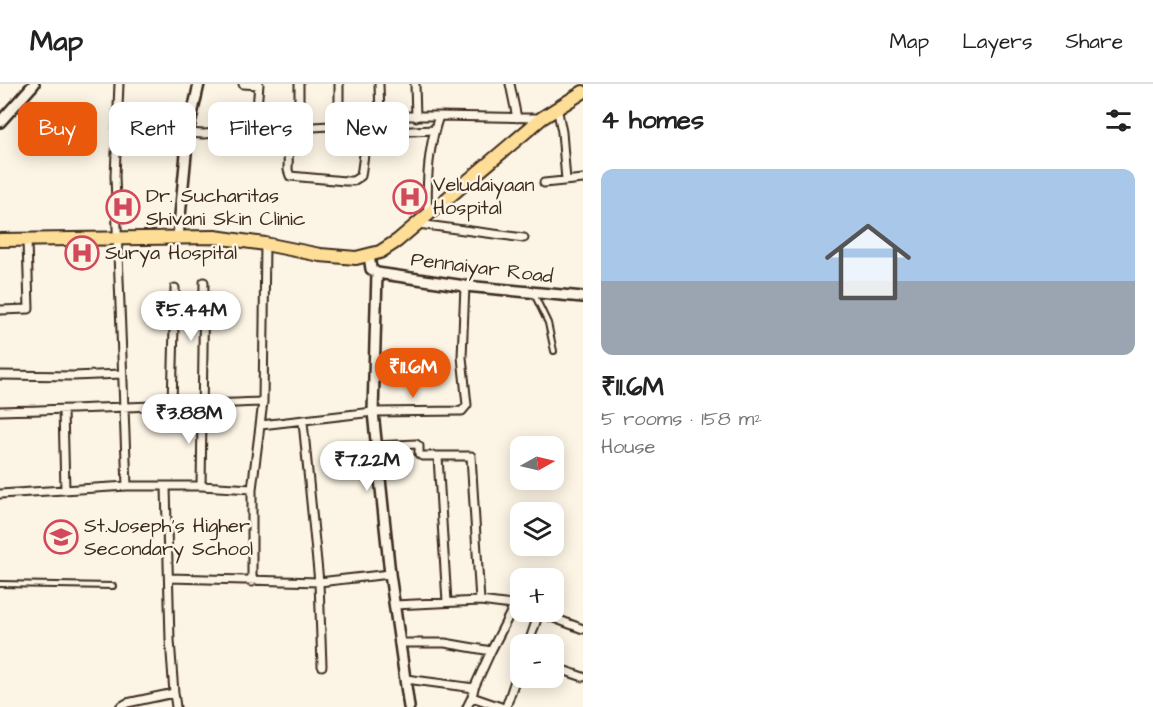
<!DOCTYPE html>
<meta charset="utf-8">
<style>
:root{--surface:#fff;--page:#f6f6f6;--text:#222;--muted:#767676;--line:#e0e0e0;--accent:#ea580c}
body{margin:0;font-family:"Architects Daughter",sans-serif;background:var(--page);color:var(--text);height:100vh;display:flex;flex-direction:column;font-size:22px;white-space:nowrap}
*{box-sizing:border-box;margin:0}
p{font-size:20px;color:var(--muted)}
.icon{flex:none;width:33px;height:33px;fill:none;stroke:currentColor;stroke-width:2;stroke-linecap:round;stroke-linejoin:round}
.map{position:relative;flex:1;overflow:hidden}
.drawer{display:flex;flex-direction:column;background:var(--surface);width:570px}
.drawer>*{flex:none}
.banner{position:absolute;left:18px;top:18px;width:474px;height:54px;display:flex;gap:12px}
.needle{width:39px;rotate:82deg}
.fabs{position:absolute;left:510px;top:352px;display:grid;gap:12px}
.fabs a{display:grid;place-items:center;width:54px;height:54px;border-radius:12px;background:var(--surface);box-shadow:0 3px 15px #0003;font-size:30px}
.price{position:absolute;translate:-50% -51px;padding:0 14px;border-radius:21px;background:#fff;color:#222;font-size:20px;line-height:39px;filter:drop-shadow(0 2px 3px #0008)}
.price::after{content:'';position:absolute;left:50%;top:36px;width:18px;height:14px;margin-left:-9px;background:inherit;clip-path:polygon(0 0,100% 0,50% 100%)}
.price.on{background:var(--accent);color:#fff}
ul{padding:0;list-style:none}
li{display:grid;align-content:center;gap:12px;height:318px;padding:0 18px}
li span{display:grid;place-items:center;height:186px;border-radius:12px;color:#555}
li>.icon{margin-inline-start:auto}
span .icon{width:108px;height:108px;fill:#fffc;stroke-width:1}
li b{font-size:26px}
h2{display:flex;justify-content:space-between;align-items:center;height:72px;padding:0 18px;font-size:26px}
.tag{padding:0 21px;border-radius:12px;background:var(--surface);box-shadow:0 3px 15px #0003;font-size:21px;line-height:54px}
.tag.on{background:var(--accent);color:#fff}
header{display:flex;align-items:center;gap:36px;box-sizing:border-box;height:84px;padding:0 30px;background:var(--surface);border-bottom:2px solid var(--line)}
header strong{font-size:28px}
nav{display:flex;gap:33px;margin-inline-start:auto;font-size:21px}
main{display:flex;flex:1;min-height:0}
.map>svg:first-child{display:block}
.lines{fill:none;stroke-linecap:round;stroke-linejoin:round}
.lane-casing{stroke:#3b2a1e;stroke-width:8}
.street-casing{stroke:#3b2a1e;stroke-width:11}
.secondary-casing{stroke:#3b2a1e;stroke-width:14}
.highway-casing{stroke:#3b2a1e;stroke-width:16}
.lane{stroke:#fcf5e5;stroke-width:4}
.street{stroke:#fcf5e5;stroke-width:7}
.secondary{stroke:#fcf5e5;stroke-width:9}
.highway{stroke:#fedd96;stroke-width:12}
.labels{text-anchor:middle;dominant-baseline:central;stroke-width:5;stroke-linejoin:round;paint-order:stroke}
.poi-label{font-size:20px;fill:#3b2a1e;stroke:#fcf5e5;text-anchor:start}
.street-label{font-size:20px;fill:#3b2a1e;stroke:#fcf5e5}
</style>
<header>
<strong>Map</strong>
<nav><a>Map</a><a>Layers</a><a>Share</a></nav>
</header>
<main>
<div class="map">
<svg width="583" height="623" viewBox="0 0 583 623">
<rect width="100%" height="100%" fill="#fcf5e5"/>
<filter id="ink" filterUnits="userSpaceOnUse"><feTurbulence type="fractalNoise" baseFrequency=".0167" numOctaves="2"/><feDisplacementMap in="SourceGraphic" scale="12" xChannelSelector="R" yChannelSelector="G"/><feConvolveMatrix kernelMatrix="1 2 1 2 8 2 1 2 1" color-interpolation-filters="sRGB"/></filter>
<g filter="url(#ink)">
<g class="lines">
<defs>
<path id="lane" d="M534,210L548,239L554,267
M0,500L113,502"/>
<path id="street" d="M243,0L259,1
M299,0V27
M379,0L380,32H439
M415,0L416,33
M510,0L517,34
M557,23L562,48L566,96
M339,29V0
M256,36L259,0
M289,44L288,86L290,92L345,97H353L361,92L367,49
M188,49L203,50L361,40L365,41L367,49L434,46
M544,99L583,95
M428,132C426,99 428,64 439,32L539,34
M418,140L524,154
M0,226L29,225L27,156
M0,291L73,292L122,290
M172,320L175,204
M63,326L65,406
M0,327C88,325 175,321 263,318
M303,338L319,498L322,582
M261,341L373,328L462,327L467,321L462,273L465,202
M376,362L416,360L419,362V370L422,372H471L480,517
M438,373L447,518
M127,402H201L252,405
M201,402L204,198
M0,410L127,402L115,92L119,0
M169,494L319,498L390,490
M252,498V405L263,318L265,160
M394,521L480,517L520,522
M538,528L583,545
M399,559H445L491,567L515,520
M528,561L539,529
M554,583L583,593
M406,595L474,604
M174,609L176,623
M472,613L474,604L491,567
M120,623L127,619L174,609L170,556L166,402
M467,623L472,613L501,623
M506,623L520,582"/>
<path id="secondary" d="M0,38L34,0
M178,153L188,49L199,0
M369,171L371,185L377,189L373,328L390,490L409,623
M377,189L465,202L583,213"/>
<path id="highway" d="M0,156L215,153L265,160L320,171L356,174L380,168L397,157L542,34L583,8"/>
</defs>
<!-- lane casing -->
<use href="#lane" class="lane-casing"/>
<!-- street casing -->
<use href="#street" class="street-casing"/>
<!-- secondary casing -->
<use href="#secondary" class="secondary-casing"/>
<!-- highway casing -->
<use href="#highway" class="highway-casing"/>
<!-- lane -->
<use href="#lane" class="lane"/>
<!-- street -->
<use href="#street" class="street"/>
<!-- secondary -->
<use href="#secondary" class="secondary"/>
<!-- highway -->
<use href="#highway" class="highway"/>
</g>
</g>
<!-- icons -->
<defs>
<symbol id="hospital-ring" viewBox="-11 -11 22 22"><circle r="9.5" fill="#fcf5e5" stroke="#d1495b" stroke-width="1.5"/><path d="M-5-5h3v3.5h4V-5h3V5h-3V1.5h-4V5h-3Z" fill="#d1495b"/></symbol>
<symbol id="school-ring" viewBox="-11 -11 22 22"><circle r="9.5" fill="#fcf5e5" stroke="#d1495b" stroke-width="1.5"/><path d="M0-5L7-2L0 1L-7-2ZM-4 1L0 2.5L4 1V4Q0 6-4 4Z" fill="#d1495b"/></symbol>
</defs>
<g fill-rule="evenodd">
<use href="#hospital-ring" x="391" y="94" width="38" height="38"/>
<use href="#hospital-ring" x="104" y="104" width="38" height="38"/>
<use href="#hospital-ring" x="63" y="150" width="38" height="38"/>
<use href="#school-ring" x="42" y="434" width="38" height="38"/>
</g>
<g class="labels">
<!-- poi labels -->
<g class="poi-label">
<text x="433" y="101">Veludaiyaan<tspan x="433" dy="23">Hospital</tspan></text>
<text x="146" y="112">Dr. Sucharitas<tspan x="146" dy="23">Shivani Skin Clinic</tspan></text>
<text x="105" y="169">Surya Hospital</text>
<text x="84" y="442">St.Joseph's Higher<tspan x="84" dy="23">Secondary School</tspan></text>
</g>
<!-- street labels -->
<g class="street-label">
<text transform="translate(482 184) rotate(7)">Pennaiyar Road</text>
</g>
</g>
</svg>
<div class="fabs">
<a><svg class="needle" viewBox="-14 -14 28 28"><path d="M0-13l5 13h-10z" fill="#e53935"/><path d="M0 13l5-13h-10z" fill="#767676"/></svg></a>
<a><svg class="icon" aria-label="layers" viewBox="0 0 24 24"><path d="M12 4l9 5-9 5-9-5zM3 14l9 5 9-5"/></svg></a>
<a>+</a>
<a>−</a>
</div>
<b class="price" style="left:191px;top:258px">₹5.44M</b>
<b class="price on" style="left:413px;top:315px">₹11.6M</b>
<b class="price" style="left:189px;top:361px">₹3.88M</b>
<b class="price" style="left:367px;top:408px">₹7.22M</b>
<div class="banner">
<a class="tag on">Buy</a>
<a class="tag">Rent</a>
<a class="tag">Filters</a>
<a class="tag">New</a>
</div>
</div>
<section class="drawer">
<h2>4 homes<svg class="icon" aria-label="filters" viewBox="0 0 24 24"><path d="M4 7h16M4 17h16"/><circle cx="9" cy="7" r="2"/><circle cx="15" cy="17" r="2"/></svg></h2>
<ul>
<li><span style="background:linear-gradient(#a9c7e8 60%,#9aa5b1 0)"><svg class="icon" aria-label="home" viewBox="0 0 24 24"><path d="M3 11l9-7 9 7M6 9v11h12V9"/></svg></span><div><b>₹11.6M</b><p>5 rooms · 158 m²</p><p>House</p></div></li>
</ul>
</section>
</main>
